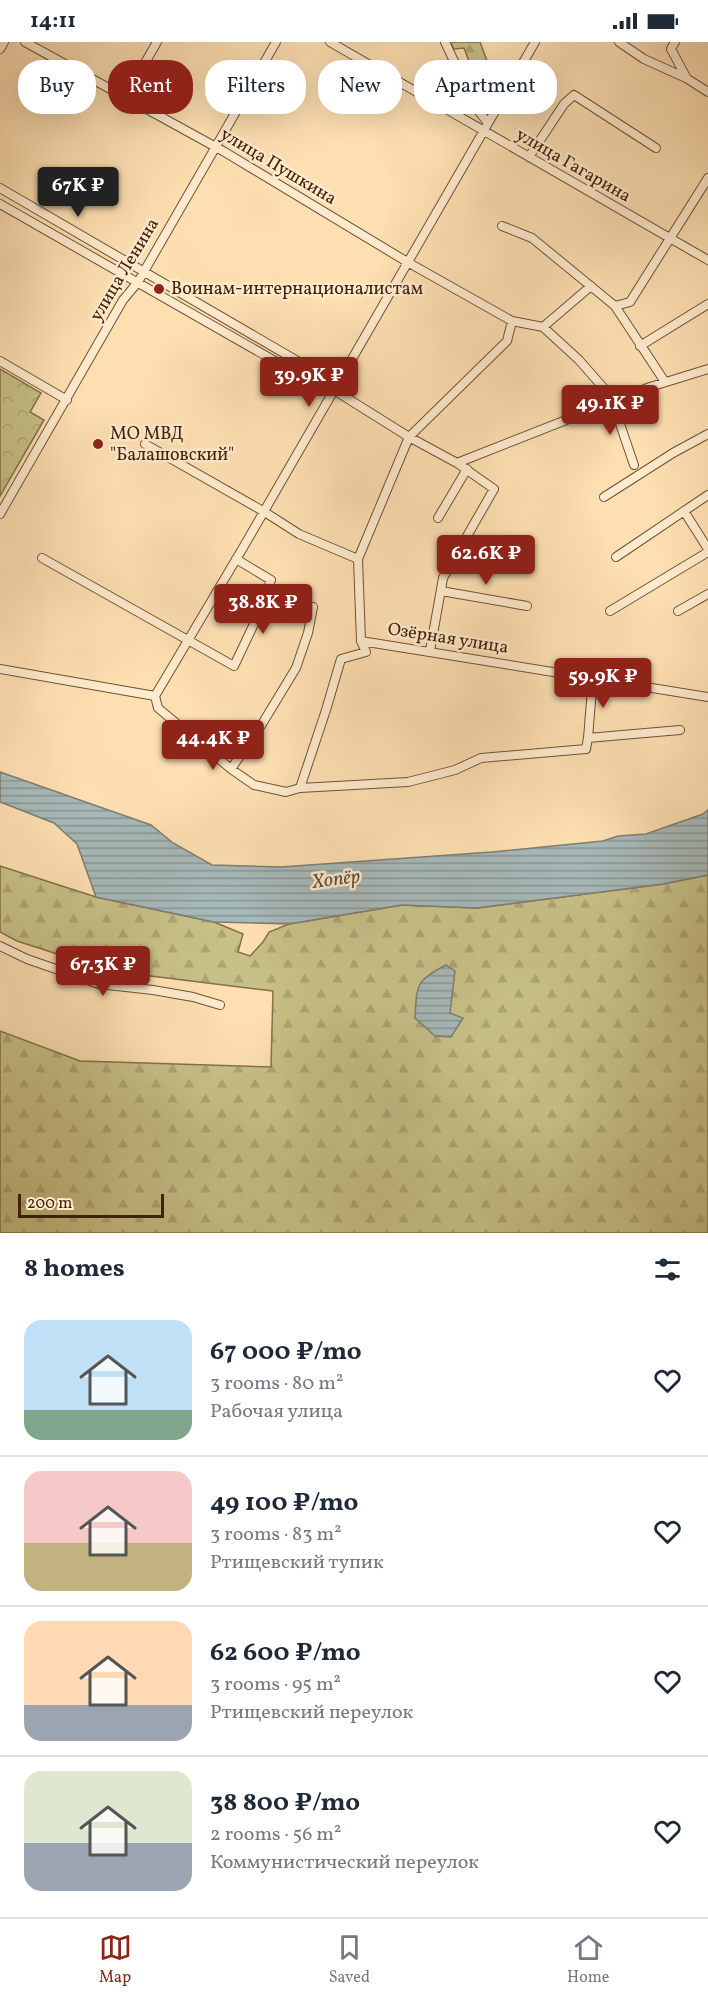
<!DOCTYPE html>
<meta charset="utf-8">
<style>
:root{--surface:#fff;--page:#f6f6f7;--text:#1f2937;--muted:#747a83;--line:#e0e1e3;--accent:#8f2418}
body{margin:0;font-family:Vollkorn,serif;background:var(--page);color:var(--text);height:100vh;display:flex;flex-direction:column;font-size:22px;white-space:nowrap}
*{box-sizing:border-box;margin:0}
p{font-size:20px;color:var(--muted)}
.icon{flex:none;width:33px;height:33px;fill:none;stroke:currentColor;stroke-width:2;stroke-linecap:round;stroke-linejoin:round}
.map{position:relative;height:1191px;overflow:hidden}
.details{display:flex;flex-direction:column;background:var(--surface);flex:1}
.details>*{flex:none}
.banner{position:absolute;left:18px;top:18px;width:672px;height:54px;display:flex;gap:12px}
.scale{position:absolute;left:18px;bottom:15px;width:146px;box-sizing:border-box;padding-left:6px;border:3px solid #412209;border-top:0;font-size:16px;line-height:21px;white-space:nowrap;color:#412209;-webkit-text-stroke:4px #feeacd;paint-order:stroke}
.price{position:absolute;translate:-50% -51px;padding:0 14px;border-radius:6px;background:var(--accent);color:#fff;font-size:20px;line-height:39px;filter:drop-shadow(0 2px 3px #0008)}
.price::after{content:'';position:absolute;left:50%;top:36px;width:18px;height:14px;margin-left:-9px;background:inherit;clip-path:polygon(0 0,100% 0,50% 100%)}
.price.on{background:#222;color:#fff}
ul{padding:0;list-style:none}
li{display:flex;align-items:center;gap:18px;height:150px;padding:0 24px}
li+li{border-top:2px solid var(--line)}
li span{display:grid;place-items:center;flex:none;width:168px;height:120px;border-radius:18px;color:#555}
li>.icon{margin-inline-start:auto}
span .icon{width:72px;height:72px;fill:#fffc;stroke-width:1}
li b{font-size:26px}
h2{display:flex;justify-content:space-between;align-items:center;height:72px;padding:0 24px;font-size:26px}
.chip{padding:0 21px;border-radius:24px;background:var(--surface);box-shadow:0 6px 24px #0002;font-size:21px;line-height:54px}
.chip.on{background:var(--accent);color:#fff}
.status{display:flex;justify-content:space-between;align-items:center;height:42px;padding:0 30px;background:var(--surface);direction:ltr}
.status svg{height:16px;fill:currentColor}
.menu{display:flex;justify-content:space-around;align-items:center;height:84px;border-top:2px solid var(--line);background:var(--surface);font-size:16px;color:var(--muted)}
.menu a{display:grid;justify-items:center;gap:3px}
.menu .on{color:var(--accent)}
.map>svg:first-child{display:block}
.forest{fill:url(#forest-firs);stroke:#847148;stroke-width:1.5}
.park{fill:url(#park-crowns);stroke:#847148;stroke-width:1.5}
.water{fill:url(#water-rules);stroke:#7e7d73;stroke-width:1.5}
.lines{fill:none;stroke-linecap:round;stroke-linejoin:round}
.minor-casing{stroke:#705133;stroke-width:10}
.minor{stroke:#feeacd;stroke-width:8}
.poi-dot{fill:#8f2418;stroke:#feeacd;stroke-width:2}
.labels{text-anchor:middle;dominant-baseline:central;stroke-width:5;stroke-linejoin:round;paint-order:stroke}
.street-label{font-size:18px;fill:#412209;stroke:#feeacd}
.poi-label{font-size:18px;fill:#412209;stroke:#feeacd;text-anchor:start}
.water-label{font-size:20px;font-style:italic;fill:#5f4f3e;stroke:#feeacd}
</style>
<div class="status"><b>14:11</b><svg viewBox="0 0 49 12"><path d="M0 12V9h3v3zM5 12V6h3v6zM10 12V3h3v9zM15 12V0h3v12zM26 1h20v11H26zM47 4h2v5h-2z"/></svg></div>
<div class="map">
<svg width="708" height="1191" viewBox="0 0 708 1191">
<defs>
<pattern id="forest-firs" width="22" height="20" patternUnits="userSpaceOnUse" patternTransform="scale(1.5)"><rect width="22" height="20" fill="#c7c087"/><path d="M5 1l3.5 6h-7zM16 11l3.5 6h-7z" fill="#aca573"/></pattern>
<pattern id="park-crowns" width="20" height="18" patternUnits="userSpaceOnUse" patternTransform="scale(1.5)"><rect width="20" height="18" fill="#c7c087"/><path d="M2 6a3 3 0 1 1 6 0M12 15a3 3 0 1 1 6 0" fill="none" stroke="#aca573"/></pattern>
<pattern id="water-rules" width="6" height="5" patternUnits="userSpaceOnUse" patternTransform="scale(1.5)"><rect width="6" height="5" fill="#a6b9b9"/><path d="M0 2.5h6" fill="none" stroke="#899695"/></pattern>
</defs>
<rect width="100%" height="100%" fill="#fddfb2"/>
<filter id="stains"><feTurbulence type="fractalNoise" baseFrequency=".00333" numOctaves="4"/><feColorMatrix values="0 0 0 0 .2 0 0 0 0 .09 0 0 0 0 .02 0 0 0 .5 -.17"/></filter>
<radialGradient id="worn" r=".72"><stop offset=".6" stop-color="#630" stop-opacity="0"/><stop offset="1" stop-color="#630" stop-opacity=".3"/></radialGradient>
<!-- forest -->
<path class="forest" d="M453,0H480L490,27L488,37L496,42L502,41L504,48L500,53L491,52L480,54L473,43L470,34L473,30L464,6L454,7L451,2Z
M0,824L96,855L214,880L243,892L238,910L250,914L263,900L269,890L289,882L402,863L477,866L663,842L708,833V1191H0V989L80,1019L271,1025L273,949L110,929L17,899L0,890Z"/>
<!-- park -->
<path class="park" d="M0,327L41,351L30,370L44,378L0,454Z"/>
<!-- water -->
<path class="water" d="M0,730L151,783L173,801L212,823L281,825L492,810L603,799L618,794L646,792L703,772L708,768V833L663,842L477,866L402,863L289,882L214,880L96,855L77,802L54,781L0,760Z
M446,923L455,929L450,971L463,976L451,995L435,994L415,976C417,943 415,939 446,923Z"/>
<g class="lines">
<defs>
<path id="minor" d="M25,0L223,109L409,221L512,279
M330,0L708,218
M445,0L476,66L488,81
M619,0L644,17L686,36L708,50
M675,0L671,7L686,35
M0,7L4,0
M126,54L157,0
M529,115L564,62L574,53L656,106
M0,146L337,342
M0,162L331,351
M502,184L532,196L615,264L665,340
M615,264L630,260L708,136
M543,285L579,318L615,359L618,376L634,423
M640,304L708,262
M0,319L67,358
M334,348L409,395L457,421L650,345L708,327
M145,402L263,469L299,492L358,517
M604,455L673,411L708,392
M684,469L708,507
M0,472L123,258L138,240L276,0
M438,476L467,427
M616,515L708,453
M42,516L234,624L253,584L271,538L236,517
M441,549L527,564
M610,569L708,510
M678,569L708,552
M361,599L708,655
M430,609L443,536L494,447L457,421
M0,627L155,654
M155,654L244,504L535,0
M155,654L158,666L231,727L254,743L286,750L300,746L408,740L455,728L481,716L586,707L588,696L680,688
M588,696L593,635
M231,727L262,682L296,626L308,591L313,565
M300,746L326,668L341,617L366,610L361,599L358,517L409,395L507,299L512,279L543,285L591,244
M0,904L27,917L99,942L153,948L193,955L220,963"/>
</defs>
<!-- minor casing -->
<use href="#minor" class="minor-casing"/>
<!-- minor -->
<use href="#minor" class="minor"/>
</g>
<!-- markers -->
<g class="poi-dot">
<circle cx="159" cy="247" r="6"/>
<circle cx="98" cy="402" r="6"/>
</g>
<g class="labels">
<!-- street labels -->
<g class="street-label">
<text transform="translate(573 124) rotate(30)">улица Гагарина</text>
<text transform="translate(278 125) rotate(31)">улица Пушкина</text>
<text transform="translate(125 228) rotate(-59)">улица Ленина</text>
<text transform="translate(448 597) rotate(9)">Озёрная улица</text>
</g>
<!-- poi labels -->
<g class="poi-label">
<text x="171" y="247">Воинам-интернационалистам</text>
<text x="110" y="392">МО МВД<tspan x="110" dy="21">"Балашовский"</tspan></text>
</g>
<!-- water labels -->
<g class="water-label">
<text transform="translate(336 838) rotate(-7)">Хопёр</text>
</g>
</g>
<rect width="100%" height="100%" filter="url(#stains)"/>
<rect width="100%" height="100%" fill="url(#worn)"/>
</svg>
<div class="scale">200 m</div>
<b class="price on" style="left:78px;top:176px">67K ₽</b>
<b class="price" style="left:309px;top:366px">39.9K ₽</b>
<b class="price" style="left:610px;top:394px">49.1K ₽</b>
<b class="price" style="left:486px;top:544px">62.6K ₽</b>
<b class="price" style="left:263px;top:593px">38.8K ₽</b>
<b class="price" style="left:603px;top:667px">59.9K ₽</b>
<b class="price" style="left:213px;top:729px">44.4K ₽</b>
<b class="price" style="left:103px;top:955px">67.3K ₽</b>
<div class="banner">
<a class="chip">Buy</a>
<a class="chip on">Rent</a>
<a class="chip">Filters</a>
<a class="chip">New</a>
<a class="chip">Apartment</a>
</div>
</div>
<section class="details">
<h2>8 homes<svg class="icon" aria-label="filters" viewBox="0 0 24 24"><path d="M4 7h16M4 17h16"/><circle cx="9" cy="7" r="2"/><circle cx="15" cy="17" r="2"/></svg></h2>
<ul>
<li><span style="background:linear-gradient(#bfe0f5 75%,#7fa58c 0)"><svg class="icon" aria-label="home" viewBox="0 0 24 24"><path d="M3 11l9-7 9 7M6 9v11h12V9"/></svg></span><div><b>67 000 ₽/mo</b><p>3 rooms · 80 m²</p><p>Рабочая улица</p></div><svg class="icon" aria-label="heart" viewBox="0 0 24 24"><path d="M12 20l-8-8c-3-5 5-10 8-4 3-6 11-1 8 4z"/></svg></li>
<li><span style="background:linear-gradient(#f6c9c9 60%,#c2b280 0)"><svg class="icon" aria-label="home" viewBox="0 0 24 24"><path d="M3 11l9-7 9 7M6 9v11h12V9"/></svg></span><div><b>49 100 ₽/mo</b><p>3 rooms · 83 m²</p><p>Ртищевский тупик</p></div><svg class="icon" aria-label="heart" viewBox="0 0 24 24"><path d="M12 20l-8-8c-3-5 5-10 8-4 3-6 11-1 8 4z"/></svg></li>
<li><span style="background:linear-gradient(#ffd9b3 70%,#9aa5b1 0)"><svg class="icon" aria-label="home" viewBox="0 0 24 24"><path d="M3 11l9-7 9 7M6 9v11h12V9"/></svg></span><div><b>62 600 ₽/mo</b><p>3 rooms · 95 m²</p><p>Ртищевский переулок</p></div><svg class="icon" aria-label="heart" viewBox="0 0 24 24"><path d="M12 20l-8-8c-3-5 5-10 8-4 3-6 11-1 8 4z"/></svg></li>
<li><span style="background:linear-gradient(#dfe7d0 60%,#9aa5b1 0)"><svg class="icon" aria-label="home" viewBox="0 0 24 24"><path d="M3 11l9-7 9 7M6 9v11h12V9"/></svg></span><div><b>38 800 ₽/mo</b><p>2 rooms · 56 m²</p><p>Коммунистический переулок</p></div><svg class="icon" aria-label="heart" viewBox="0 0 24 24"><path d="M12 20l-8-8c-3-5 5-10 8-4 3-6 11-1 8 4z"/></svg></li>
</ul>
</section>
<nav class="menu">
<a class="on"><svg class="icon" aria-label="map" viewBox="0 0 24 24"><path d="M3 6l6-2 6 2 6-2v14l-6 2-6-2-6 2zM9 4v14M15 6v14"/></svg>Map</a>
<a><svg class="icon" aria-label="saved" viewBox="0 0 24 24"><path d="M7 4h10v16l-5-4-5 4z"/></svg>Saved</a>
<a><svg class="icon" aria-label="home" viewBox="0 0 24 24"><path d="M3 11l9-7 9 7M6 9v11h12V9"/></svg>Home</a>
</nav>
